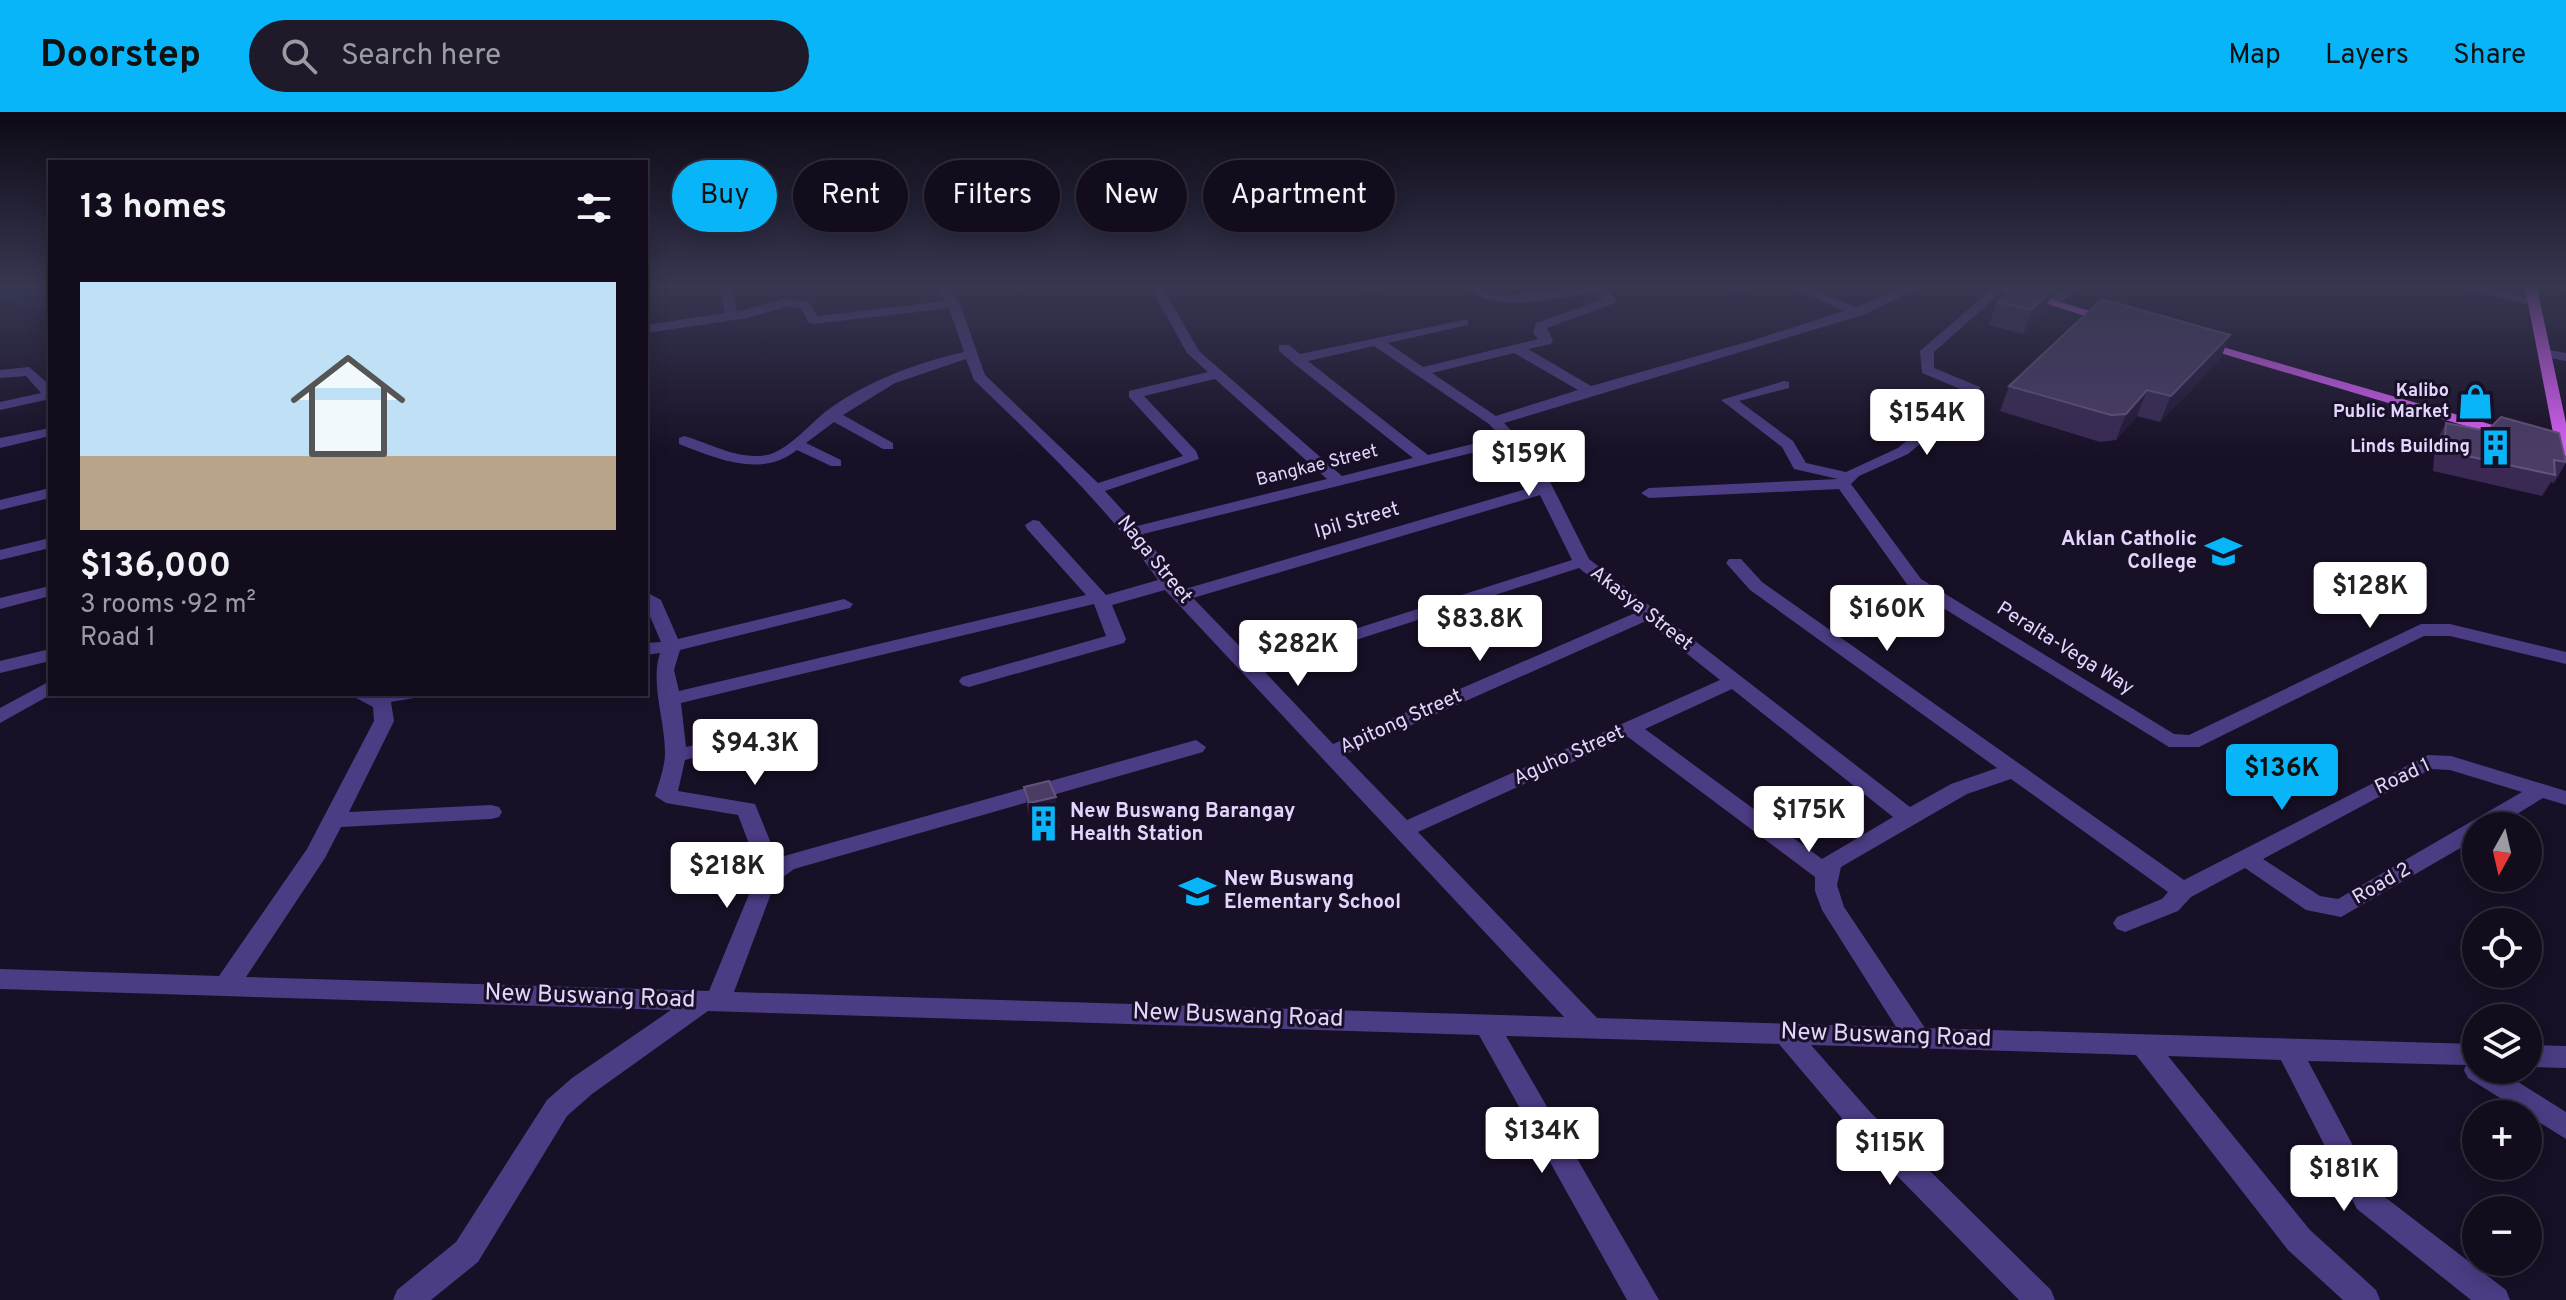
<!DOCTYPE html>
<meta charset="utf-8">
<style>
:root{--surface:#120c1c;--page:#1f1a29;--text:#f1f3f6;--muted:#9c9ba3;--line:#312c3b;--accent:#08b5f8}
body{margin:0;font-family:Overpass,sans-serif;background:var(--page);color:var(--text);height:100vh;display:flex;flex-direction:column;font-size:30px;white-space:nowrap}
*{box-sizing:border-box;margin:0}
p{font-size:26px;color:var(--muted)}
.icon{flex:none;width:44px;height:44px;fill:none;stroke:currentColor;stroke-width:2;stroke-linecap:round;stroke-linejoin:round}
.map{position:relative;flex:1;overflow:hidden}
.side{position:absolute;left:48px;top:48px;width:600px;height:536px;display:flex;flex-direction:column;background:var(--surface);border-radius:0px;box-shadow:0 4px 20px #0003,0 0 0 2px var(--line)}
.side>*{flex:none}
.top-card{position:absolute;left:672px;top:48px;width:760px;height:72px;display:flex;gap:16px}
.needle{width:52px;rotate:188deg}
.controls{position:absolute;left:2462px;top:700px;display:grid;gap:16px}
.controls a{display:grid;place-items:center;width:80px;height:80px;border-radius:50%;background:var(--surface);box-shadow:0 4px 20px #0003,0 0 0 2px var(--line);font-size:40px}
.price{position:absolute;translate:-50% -68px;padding:0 18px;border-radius:8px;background:#fff;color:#222;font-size:26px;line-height:52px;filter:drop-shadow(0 2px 4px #0008)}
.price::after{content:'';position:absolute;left:50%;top:48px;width:24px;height:18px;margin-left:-12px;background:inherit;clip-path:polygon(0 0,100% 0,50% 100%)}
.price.current{background:var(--accent);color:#111}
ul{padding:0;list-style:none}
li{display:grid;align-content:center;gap:16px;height:424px;padding:0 32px}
li span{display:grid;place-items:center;height:248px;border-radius:0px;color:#555}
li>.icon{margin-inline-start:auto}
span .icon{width:144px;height:144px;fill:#fffc;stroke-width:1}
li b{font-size:34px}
h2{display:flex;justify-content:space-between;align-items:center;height:96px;padding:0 32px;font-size:34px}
.tag{padding:0 28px;border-radius:36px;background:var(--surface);box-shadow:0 4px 20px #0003,0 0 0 2px var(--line);font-size:28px;line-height:72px}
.tag.current{background:var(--accent);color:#111}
header{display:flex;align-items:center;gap:48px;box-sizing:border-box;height:112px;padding:0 40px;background:var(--accent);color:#111}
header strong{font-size:38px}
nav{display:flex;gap:44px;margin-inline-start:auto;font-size:28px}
.search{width:560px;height:72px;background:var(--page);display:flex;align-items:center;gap:20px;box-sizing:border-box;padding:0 28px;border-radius:44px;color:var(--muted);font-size:30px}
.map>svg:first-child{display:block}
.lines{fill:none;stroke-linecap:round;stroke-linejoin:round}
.river{fill:#0c1643;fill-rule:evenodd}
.minor{fill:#4c3c84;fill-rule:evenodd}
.major{fill:#dc60fb;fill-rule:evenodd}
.wall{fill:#392953}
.shaded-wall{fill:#241739}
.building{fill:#4b3c65;stroke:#63547d;stroke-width:2}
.labels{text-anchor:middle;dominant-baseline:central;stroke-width:6;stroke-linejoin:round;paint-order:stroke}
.far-poi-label{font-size:18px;font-weight:bold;fill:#e2d6fe;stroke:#181026;text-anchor:end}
.far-street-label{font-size:18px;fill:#e2d6fe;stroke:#181026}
.street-label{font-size:20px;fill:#e2d6fe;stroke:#181026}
.poi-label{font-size:20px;font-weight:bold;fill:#e2d6fe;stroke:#181026;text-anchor:start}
.near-street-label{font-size:24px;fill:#e2d6fe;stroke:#181026}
</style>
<header>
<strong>Doorstep</strong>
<div class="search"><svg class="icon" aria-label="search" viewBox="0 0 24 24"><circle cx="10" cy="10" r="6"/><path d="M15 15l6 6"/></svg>Search here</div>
<nav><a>Map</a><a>Layers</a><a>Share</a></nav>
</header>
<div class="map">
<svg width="2566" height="1188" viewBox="0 0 2566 1188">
<rect width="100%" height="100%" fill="#181026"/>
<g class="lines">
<!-- river -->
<path class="river" d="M0,177L50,187V199L0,189Z"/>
<!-- minor -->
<path class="minor" d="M720,176H732L737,200L784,187L809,190L818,204L946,189L937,176H949L960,192L985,263L1098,371L1183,344L1129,285V279L1208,260L1187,241L1151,176H1163L1199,239L1342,364L1413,346L1292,250L1279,239V233H1289L1300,242L1468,207V213L1388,231L1423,255L1538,227L1533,221L1536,211L1603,187L1596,180C1562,184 1493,204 1470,176H1483L1490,182L1501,184L1567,176H1606L1617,188L1615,191L1547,216L1553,229L1551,232L1528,237L1591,274L1754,228L1844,199L1793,176H1809L1856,195L1903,176H1919L1863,203L1504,311L1539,348L1589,447L1910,695L1951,672L1997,656L1750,478L1726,451L1729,447H1741L1762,470L2184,768L2428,643L2451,644L2566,679V693L2543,686L2498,714H2476V727L2341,805L2306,798L2245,756L2191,785L2178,799L2125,820L2117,817L2113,811L2117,805L2162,787L2168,780L2011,667L1967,682L1841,755L1837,773L1844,795L1925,916L2476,932V958H2499L2566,1000V1027L2468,966L2464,958L2466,953L2308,949L2377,1079L2506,1178L2510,1188H2471L2357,1097L2281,948L2168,944L2310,1118L2376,1178L2380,1188H2343L2288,1138L2136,943L1811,933L1871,1001L2051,1178L2055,1188H2019L1851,1017L1779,932L1506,924L1659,1188H1627L1479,923L708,899L592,982L567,1004L478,1150L431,1188H393L397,1178L456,1130L547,988L572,966L671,898L0,877V857L219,864L307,737L374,609L373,595L349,582H417L414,586L391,590L394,609L349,700L491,693L499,695L502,700L499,705L491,707L341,715L325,746L246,865L709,879L759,758L738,703L666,691L655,684C659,670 665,655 665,641C665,608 650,571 660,541L646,543V531L661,530L646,495V480L661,488L678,527L844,487L853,492L850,496L680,538L674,558L679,579L1086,483L1027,417L1025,413L1033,408L1039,409L1106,483L1158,468C1106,393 1040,332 974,268L966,247L895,271L843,303L893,331V337H883L834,310L806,331L841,348V354H831L797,338C761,367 716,346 679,332V326L684,324C712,332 737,348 767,343C787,339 810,312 825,300C865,270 915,251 964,240L949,196L814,212L809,211L801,196L785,195L747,206L646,221V213L725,201ZM1374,234L1489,312L1501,325L1428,343L1308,249ZM1514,241L1578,278L1496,304L1432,261ZM1215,267L1327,367L1137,414L1105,379L1199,347L1196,339L1144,284ZM1508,332L1524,350L1536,374L1185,477L1143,422ZM1540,383L1572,448L1254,549L1193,486ZM1579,456L1635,501L1333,632L1263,558ZM1165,478L1564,905L734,880L775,771L794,757L1203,640L1206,635L1196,628L777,746L755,692L678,679L685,648L803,619L806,614L796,608L686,635L681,591L1094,492L1106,524L962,565L959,569L962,573L969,575L1124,531L1126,527L1112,493ZM1646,509L1720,568L1407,708L1344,643ZM1732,577L1893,705L1822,747L1645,617ZM1628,625L1815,765V779L1822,798L1896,915L1597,906L1418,720ZM2431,657L2450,658L2522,680L2338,787L2320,784L2263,747Z
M1362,176H1378L1372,180Z
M1993,176H2006L1934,240V256L1980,275V281L1908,342L1859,364L1851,372L1921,467L2174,622L2189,623L2421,512H2450L2566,540V552L2450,524H2424L2199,635H2169L1909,475L1839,377L1649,386L1641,381L1649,376L1838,367L1794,357L1782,335L1721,288L1784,269L1789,270V276L1739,289L1793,329L1806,351L1846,360L1898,336L1965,279L1922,261L1920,239Z
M2064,176H2078L2057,193H2049V187Z
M2465,176H2487L2540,190L2534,194Z
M2544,237L2566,241V249L2539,244V238Z
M29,255L50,273V287L0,298V290L41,281L26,264L0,266V258Z
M50,316V324L0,336V326Z
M50,376V386L0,398V388Z
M50,426V436L0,448V438Z
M50,474V484L0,497V486Z
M50,537V549L0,561V549Z
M50,569L52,582L0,611V596Z
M2528,933L2566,934V956L2528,955Z"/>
<!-- major -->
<path class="major" d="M1996,176H2015L2119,208L2108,211Z
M2525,176H2537L2566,311V344L2190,232L2202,229L2555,331Z"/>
</g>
<!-- wall -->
<path class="wall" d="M1726,176H1755L1738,181Z
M1997,190L2045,200L2023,222L1989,213Z
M2220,248L2160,310L2137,304L2116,328L2100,330L2000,299L2009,274Z
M2446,311L2566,349V351L2554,371L2551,370L2542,384L2433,359L2435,331Z
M1024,675L1060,716L1034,723L1029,706Z"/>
<!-- shaded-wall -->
<path class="shaded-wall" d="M1739,176H1755L1738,181Z
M2053,177L2045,200L2023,222L2031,198Z
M2230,223L2220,248L2160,310L2171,284Z
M2147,278L2137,304L2116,328L2126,302Z
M1056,685L1060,716L1034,723L1029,691Z"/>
<!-- building -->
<path class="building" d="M2012,176H2048L2053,177L2031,198L1997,190Z
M2102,187L2230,223L2171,284L2147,278L2126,302L2111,303L2009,274Z
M2501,305L2559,321L2566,350L2554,348L2555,363L2444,339L2446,311L2487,319Z
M1049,669L1056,685L1029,691L1024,675Z"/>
<!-- sky -->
<linearGradient id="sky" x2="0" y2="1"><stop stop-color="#0d0915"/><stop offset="0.51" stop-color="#373752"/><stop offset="1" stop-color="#373752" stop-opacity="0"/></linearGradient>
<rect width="2566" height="342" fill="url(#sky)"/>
<!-- icons -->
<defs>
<symbol id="shop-bare" viewBox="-9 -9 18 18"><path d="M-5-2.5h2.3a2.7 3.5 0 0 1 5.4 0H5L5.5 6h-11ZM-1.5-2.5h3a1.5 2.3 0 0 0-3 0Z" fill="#08b5f8" stroke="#181026" stroke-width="2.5" paint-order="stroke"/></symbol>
<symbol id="building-bare" viewBox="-9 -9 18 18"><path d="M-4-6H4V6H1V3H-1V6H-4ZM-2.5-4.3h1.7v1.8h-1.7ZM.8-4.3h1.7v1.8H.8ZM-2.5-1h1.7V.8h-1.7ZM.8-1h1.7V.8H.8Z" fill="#08b5f8" stroke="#181026" stroke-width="2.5" paint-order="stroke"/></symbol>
<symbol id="university-bare" viewBox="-9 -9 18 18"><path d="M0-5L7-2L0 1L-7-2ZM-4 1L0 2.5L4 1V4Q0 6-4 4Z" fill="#08b5f8" stroke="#181026" stroke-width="2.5" paint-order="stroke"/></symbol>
<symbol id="school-bare" viewBox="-9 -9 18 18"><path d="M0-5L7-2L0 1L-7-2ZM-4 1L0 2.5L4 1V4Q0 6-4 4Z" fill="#08b5f8" stroke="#181026" stroke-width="2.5" paint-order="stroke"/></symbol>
</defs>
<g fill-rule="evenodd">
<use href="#shop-bare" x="2450" y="264" width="51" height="51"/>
<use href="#building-bare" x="2470" y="310" width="51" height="51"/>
<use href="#university-bare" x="2198" y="414" width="51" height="51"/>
<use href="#building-bare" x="1018" y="686" width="51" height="51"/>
<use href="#school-bare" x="1172" y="754" width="51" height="51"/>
</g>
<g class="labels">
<!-- far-poi labels -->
<g class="far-poi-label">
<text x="2449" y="279">Kalibo<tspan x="2449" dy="21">Public Market</tspan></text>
<text x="2470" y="335">Linds Building</text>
</g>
<!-- far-street labels -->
<g class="far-street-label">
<text transform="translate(1317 354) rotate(-14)">Bangkae Street</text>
</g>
<!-- street labels -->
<g class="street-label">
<text transform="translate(1357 409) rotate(-16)">Ipil Street</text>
<text transform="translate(1154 448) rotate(51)">Naga Street</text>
<text transform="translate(1641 497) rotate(38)">Akasya Street</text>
<text transform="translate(2065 537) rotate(32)">Peralta-Vega Way</text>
<text transform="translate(1401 610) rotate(-24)">Apitong Street</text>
<text transform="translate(1569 644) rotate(-24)">Aguho Street</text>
<text transform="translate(2403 665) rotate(-25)">Road 1</text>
<text transform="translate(2382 772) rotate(-30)">Road 2</text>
</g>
<!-- poi labels -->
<g class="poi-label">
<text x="2197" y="428" text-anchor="end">Aklan Catholic<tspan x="2197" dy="23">College</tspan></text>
<text x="1070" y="700">New Buswang Barangay<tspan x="1070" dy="23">Health Station</tspan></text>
<text x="1224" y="768">New Buswang<tspan x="1224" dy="23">Elementary School</tspan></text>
</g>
<!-- near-street labels -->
<g class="near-street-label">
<text transform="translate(590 885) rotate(2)">New Buswang Road</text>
<text transform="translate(1238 904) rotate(2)">New Buswang Road</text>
<text transform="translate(1886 924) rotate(2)">New Buswang Road</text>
</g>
</g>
</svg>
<div class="controls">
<a><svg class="needle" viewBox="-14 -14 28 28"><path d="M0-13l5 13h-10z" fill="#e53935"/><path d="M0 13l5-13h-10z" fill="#9c9ba3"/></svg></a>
<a><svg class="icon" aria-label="locate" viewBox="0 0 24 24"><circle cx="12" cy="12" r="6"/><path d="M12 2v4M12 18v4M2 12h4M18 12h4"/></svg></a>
<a><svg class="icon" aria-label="layers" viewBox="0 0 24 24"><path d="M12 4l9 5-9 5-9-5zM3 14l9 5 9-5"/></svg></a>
<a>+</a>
<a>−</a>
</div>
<b class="price" style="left:1927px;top:345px">$154K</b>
<b class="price" style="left:1529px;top:386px">$159K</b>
<b class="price" style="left:2370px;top:518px">$128K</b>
<b class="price" style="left:1887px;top:541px">$160K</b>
<b class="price" style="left:1480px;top:551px">$83.8K</b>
<b class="price" style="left:1298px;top:576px">$282K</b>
<b class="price" style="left:755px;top:675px">$94.3K</b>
<b class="price current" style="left:2282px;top:700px">$136K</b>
<b class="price" style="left:1809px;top:742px">$175K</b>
<b class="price" style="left:727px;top:798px">$218K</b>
<b class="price" style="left:1542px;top:1063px">$134K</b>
<b class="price" style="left:1890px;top:1075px">$115K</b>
<b class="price" style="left:2344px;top:1101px">$181K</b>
<div class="top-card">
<a class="tag current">Buy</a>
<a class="tag">Rent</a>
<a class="tag">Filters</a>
<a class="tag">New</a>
<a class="tag">Apartment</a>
</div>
<section class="side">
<h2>13 homes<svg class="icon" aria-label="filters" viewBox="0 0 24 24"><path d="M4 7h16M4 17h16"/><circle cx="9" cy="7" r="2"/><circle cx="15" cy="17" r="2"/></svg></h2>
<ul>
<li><span style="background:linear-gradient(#bfe0f5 70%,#b9a48a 0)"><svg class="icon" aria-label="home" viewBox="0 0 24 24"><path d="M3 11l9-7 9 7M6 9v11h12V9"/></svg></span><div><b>$136,000</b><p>3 rooms · 92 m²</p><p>Road 1</p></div></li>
</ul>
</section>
</div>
